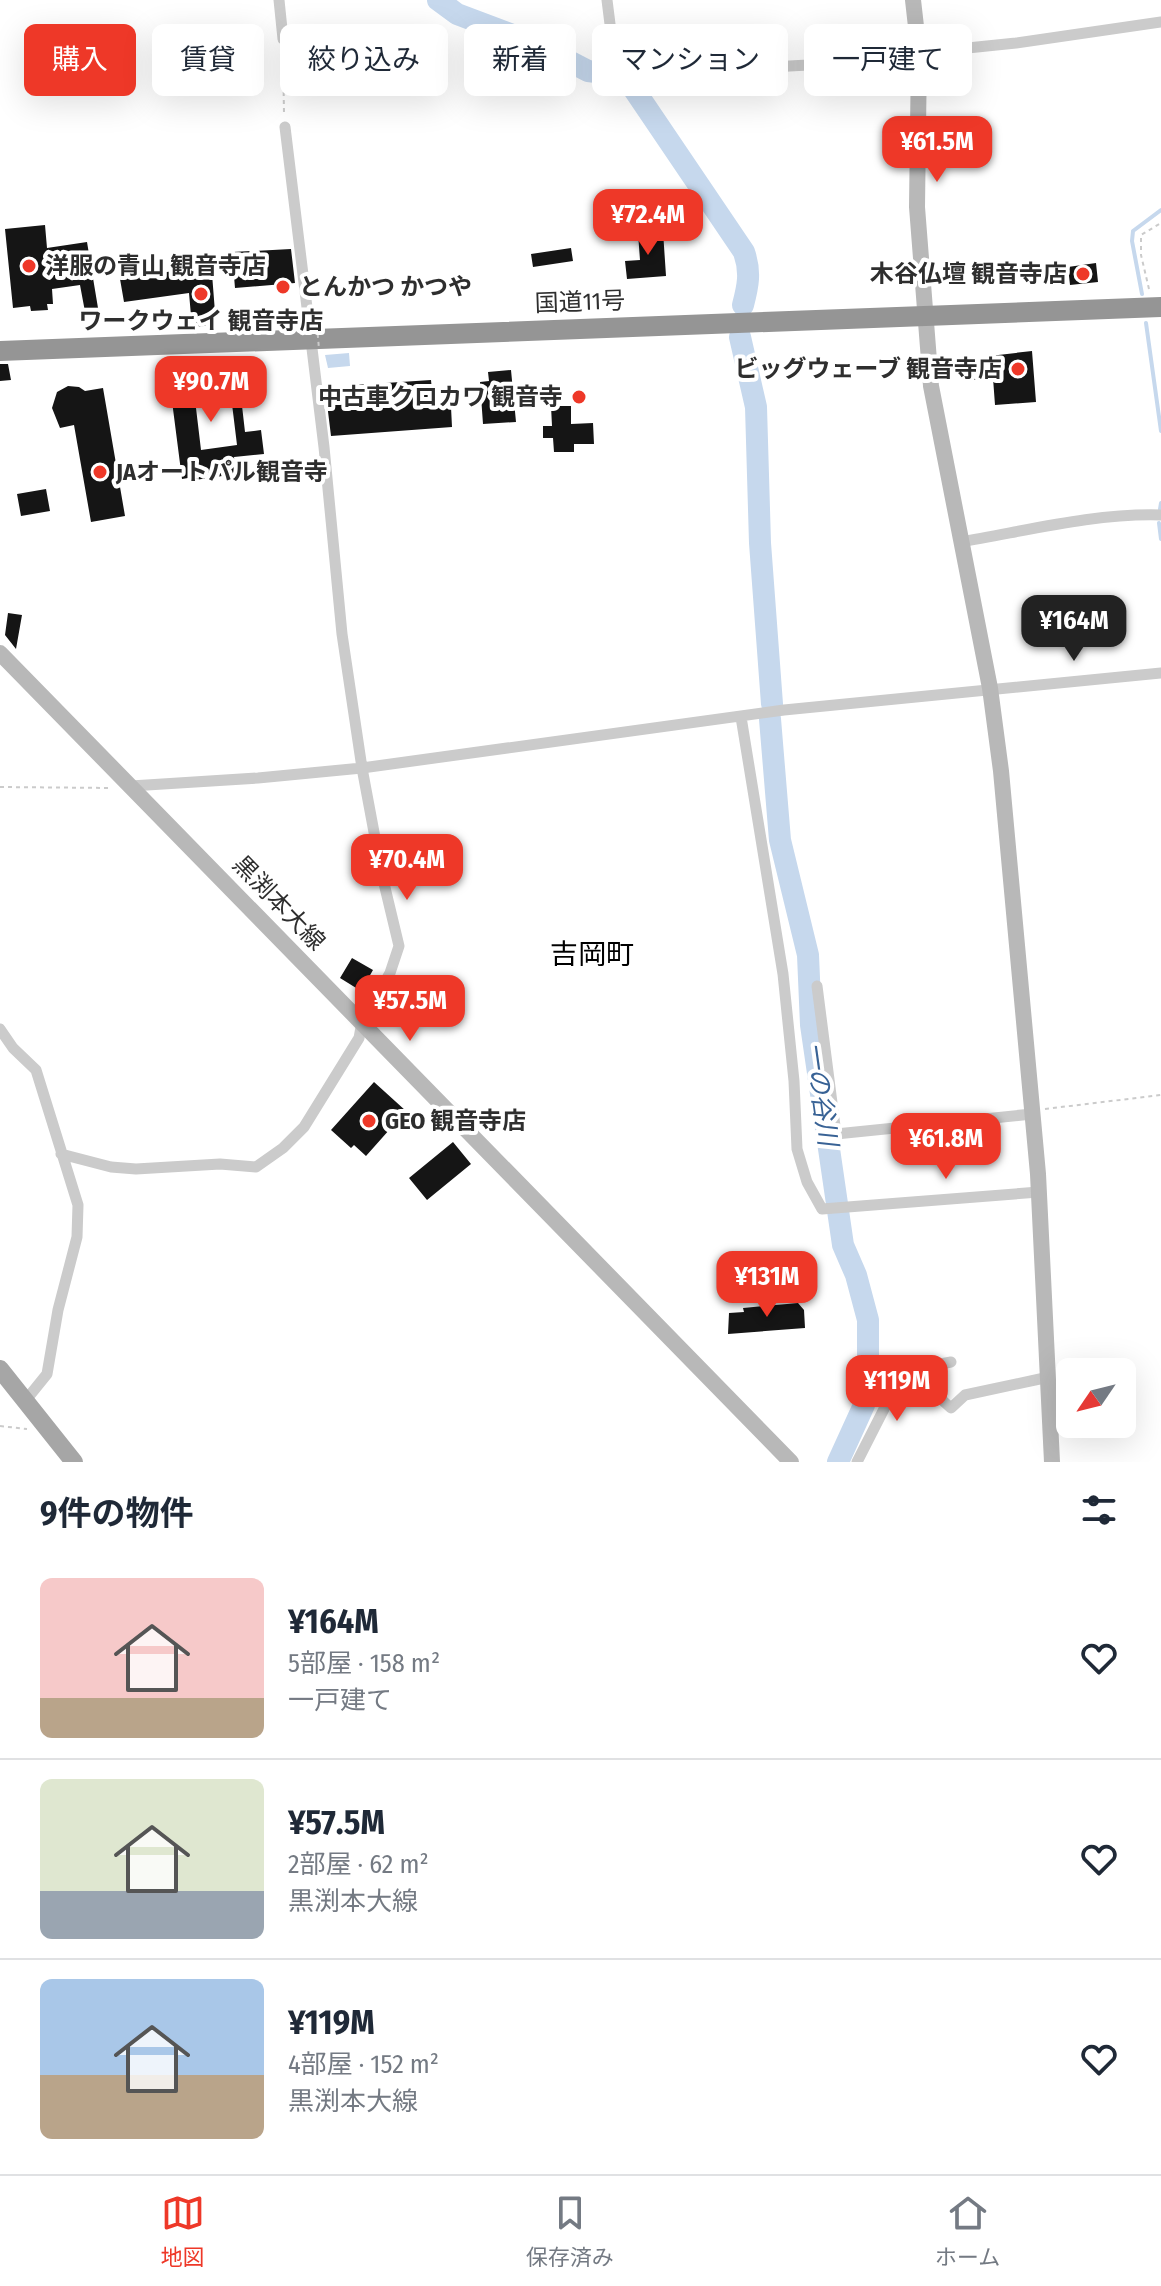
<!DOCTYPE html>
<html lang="ja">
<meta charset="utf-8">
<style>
:root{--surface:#fff;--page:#f2f2f3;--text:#1f2937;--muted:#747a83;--line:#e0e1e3;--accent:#ee3828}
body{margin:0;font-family:"Fira Sans Condensed","Noto Sans JP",sans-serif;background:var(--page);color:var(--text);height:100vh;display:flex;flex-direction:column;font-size:30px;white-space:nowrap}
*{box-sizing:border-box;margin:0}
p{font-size:26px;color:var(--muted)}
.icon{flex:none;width:44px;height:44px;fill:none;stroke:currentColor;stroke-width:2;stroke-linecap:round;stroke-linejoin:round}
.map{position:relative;height:1462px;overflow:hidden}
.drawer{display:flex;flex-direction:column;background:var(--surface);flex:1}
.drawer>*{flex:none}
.banner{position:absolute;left:24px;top:24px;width:1114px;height:72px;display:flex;gap:16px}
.needle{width:52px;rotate:235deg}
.controls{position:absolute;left:1056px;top:1358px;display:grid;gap:16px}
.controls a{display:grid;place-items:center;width:80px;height:80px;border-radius:12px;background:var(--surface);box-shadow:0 8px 32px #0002;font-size:40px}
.price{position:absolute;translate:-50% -68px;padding:0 18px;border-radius:16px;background:var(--accent);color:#fff;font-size:26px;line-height:52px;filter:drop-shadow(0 2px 4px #0008)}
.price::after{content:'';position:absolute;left:50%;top:48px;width:24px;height:18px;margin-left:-12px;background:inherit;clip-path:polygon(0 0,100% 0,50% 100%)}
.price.on{background:#222;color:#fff}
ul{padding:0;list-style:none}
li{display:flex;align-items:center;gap:24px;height:200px;padding:0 40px}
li+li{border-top:2px solid var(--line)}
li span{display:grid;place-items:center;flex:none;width:224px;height:160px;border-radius:12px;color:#555}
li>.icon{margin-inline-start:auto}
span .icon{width:96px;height:96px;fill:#fffc;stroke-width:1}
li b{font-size:34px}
h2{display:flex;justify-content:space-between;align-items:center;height:96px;padding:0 40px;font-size:34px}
.tag{padding:0 28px;border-radius:12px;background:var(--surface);box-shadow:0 8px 32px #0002;font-size:28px;line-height:72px}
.tag.on{background:var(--accent);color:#fff}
.menu{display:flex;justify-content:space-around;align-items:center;height:112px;border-top:2px solid var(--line);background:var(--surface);font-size:22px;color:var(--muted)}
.menu a{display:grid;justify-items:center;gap:4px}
.menu .on{color:var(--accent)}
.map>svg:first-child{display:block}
.water{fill:#c6d8ed}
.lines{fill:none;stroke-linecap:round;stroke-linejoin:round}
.stream{stroke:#c6d8ed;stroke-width:4}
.river{stroke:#c6d8ed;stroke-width:22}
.building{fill:#151515;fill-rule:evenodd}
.path{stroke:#cbcbcb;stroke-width:2;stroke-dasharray:4 4;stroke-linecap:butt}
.street{stroke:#cbcbcb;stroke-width:11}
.secondary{stroke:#b8b8b8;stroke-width:16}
.primary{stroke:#a6a6a6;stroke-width:18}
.highway{stroke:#959595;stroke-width:20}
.path-bridge{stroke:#cbcbcb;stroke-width:2;stroke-dasharray:4 4;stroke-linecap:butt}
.poi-dot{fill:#ee3828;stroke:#fff;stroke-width:3}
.labels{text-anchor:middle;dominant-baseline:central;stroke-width:8;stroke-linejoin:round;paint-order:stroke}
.poi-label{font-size:24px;font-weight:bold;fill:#2e2e2e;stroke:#fff;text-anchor:start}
.street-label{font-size:24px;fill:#2e2e2e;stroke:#fff}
.water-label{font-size:26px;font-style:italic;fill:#386295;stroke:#fff}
.quarter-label{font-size:28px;fill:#000;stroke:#fff}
</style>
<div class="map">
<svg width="1161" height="1462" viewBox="0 0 1161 1462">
<rect width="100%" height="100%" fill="#fff"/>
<!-- water -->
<path class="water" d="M349,353L350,366L328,368L325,355Z"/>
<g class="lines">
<!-- stream -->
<path class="stream" d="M1142,294L1132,241L1133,231L1161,210
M1146,323L1161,431
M1160,509L1161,503
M1159,523L1161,539"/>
<!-- river -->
<path class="river" d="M438,0L457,14L534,43L588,71L612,74L629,82L744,252C751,272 748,286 743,305
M740,337L756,407L760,543L772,704
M770,719L780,840L808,955L811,1025L843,1245L856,1275L868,1320V1356L864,1405L838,1462"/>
</g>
<!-- building -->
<path class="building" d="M45,225L47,248L87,242L99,314L86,317L80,285L52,289L53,304H47L48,310L31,311L30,306L13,308L5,229Z
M663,231L666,276L627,279L625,261L640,260L638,233Z
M571,248L573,261L533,267L531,254Z
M291,249L295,283L235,288L232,252Z
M211,261L216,325L192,327L189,293L124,302L120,279L187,269L186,263Z
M1096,263L1098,282L1070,285L1068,267Z
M1032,351L1036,402L995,405L993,378L973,380L972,358Z
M0,364H8L11,380L0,381Z
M240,366L241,376L254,374L256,384L244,385L246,397H241L245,432L261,430L264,454L234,457L236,474L188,481V478L182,479L168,370L195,367L197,388L230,385L228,367ZM232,404L237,445L201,450L196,408Z
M511,370L516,422L483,424L480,382L489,381L488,372Z
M431,380L433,401L447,400L448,407H451L452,427L331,436L325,387Z
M68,386L79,387L85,391L103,388L125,516L91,522L74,425L60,428L52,408L57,392Z
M551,406H571V424L593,423L594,444H574V452H554L553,438H543V426H552Z
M46,489L50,511L21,516L17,494Z
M8,613L22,615L16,649L5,635Z
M352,958L373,970L361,991L340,978Z
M374,1082L406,1111L366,1156L354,1145L351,1148L331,1130Z
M453,1142L471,1164L427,1200L409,1178Z
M798,1303L804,1310L805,1328L728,1334L729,1313L744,1312L743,1308Z"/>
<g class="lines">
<!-- path -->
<path class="path" d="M283,52L284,114
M1149,289L1141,255V235L1161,223
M0,787L110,788
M1045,1109L1161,1095
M0,1426L27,1429"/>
<!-- street -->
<path class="street" d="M279,0L283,39
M607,0L615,64L638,74L808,65L869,53H919L1016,43L1161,22
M960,542C1026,531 1094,513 1161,515
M741,717L783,974L794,1081L797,1149L807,1182L822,1209L1039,1192
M131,786L258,778L362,768L784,710L1161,673
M817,986L836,1134L1032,1114
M0,1029L13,1048L36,1070L78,1205L77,1237L58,1310L47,1374L26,1400
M61,1154L111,1167L136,1169L220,1164L256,1167L283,1148L304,1127L359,1038L362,1022L390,973L399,946L382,875L362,768L342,634L324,447L285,127
M937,1365L942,1400L951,1408L965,1395L1049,1377
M857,1462L885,1407L888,1374L951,1362"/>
<!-- secondary -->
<path class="secondary" d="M913,0L919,53L917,207L931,386L990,688L1001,771L1038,1174L1052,1462
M0,653L791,1462"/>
<!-- primary -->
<path class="primary" d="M0,1369L74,1462"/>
<!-- highway -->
<path class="highway" d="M0,351L1161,307"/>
<!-- path-bridge -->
<path class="path-bridge" d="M317,326L319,349"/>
</g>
<!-- markers -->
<g class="poi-dot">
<circle cx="29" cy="266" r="8"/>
<circle cx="1083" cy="274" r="8"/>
<circle cx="283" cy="287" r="8"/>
<circle cx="201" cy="294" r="8"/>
<circle cx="1018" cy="369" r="8"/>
<circle cx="579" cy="397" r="8"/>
<circle cx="100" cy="472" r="8"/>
<circle cx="369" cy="1121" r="8"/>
</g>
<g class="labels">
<!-- poi labels -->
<g class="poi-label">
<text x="45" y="266">洋服の青山 観音寺店</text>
<text x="1067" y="274" text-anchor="end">木谷仏壇 観音寺店</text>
<text x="299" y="287">とんかつ かつや</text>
<text x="201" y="321" text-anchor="middle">ワークウェイ 観音寺店</text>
<text x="1002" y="369" text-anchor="end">ビッグウェーブ 観音寺店</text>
<text x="563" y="397" text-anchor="end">中古車クロカワ 観音寺</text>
<text x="116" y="472">JAオートパル観音寺</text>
<text x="385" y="1121">GEO 観音寺店</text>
</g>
<!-- street labels -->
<g class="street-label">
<text transform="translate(580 302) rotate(-2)">国道11号</text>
<text transform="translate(279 903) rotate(46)">黒渕本大線</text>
</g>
<!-- water labels -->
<g class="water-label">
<text transform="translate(821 1094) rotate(82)">一の谷川</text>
</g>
<!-- quarter labels -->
<g class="quarter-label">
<text x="592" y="954">吉岡町</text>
</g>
</g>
</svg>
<div class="controls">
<a><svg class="needle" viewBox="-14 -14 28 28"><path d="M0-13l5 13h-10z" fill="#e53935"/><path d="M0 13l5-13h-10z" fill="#747a83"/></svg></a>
</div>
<b class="price" style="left:937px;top:184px">¥61.5M</b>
<b class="price" style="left:648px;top:257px">¥72.4M</b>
<b class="price" style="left:211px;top:424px">¥90.7M</b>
<b class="price on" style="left:1074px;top:663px">¥164M</b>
<b class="price" style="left:407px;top:902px">¥70.4M</b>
<b class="price" style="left:410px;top:1043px">¥57.5M</b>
<b class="price" style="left:946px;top:1181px">¥61.8M</b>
<b class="price" style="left:767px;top:1319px">¥131M</b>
<b class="price" style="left:897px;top:1423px">¥119M</b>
<div class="banner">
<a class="tag on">購入</a>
<a class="tag">賃貸</a>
<a class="tag">絞り込み</a>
<a class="tag">新着</a>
<a class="tag">マンション</a>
<a class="tag">一戸建て</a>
</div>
</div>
<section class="drawer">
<h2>9件の物件<svg class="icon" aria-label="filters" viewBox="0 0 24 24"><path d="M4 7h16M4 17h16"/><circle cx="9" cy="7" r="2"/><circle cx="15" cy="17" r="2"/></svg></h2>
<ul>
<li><span style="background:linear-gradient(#f6c9c9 75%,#b9a48a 0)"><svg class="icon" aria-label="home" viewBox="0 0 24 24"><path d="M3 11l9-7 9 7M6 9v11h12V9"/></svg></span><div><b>¥164M</b><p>5部屋 · 158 m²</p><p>一戸建て</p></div><svg class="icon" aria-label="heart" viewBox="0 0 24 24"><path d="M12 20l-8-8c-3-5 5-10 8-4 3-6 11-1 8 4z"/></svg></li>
<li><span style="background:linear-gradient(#dfe7d0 70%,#9aa5b1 0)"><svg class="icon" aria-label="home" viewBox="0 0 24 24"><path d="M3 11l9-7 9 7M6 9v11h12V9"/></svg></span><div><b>¥57.5M</b><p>2部屋 · 62 m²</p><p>黒渕本大線</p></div><svg class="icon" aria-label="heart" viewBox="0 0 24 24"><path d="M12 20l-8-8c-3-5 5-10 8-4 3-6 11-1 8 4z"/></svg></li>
<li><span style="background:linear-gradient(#a9c7e8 60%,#b9a48a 0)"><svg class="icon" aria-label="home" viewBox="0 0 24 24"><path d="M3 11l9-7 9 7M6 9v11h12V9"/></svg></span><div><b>¥119M</b><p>4部屋 · 152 m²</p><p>黒渕本大線</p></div><svg class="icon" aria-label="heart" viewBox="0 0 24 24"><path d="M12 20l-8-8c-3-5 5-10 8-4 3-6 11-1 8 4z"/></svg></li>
</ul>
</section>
<nav class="menu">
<a class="on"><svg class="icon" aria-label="map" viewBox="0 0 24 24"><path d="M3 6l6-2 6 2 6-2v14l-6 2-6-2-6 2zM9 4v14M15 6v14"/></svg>地図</a>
<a><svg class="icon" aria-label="saved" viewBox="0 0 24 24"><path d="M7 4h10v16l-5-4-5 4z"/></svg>保存済み</a>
<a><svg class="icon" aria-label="home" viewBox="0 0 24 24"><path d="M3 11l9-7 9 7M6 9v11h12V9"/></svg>ホーム</a>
</nav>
